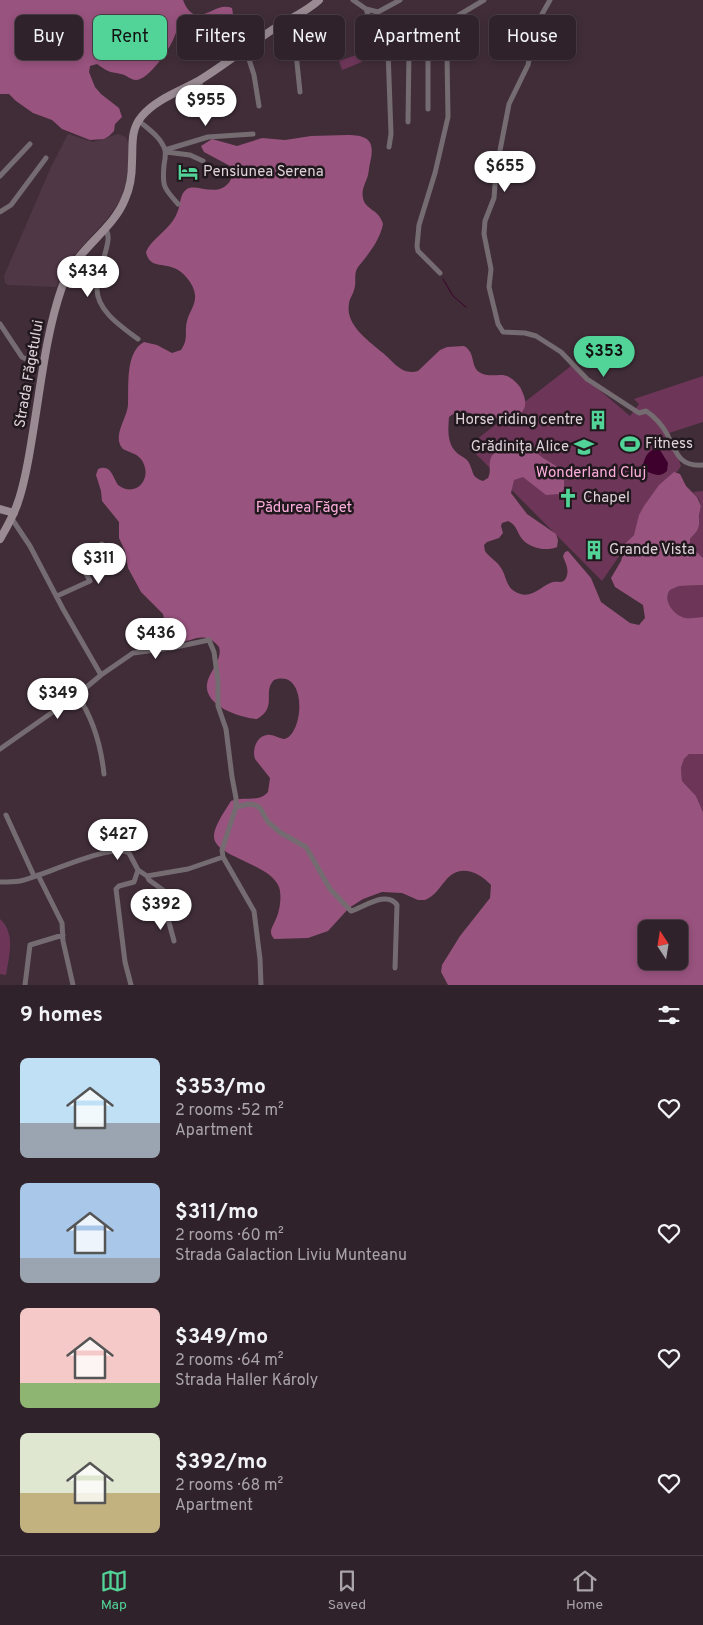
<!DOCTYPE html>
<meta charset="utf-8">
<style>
:root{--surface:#30222a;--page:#3c2f36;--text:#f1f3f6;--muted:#a8a4a8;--line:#4b3f47;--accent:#52d397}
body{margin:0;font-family:Overpass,sans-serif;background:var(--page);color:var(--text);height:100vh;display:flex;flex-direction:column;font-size:19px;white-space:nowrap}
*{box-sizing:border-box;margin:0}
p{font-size:16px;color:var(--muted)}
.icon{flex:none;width:28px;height:28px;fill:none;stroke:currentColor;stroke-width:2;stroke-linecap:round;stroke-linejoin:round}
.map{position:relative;height:985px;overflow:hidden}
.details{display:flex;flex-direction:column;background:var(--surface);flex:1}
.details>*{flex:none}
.banner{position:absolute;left:15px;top:15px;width:674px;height:45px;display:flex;gap:10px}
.needle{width:32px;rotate:348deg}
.tools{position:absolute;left:638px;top:920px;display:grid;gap:10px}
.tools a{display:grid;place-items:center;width:50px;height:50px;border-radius:8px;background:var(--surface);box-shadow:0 2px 8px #0003,0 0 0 1px var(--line);font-size:25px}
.price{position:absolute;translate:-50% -42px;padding:0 11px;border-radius:18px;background:#fff;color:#222;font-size:16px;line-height:32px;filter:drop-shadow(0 1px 2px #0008)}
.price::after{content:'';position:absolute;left:50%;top:30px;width:15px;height:11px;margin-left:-8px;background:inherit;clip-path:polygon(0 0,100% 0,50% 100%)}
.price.on{background:var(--accent);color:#111}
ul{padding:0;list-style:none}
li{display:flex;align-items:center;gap:15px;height:125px;padding:0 20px}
li span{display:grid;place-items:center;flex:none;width:140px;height:100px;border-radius:8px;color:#555}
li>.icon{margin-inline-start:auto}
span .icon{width:60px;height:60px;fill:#fffc;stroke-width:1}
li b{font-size:21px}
h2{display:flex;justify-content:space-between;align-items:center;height:60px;padding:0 20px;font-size:21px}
.chip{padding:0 18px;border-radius:8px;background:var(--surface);box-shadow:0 2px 8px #0003,0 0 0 1px var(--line);font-size:18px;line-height:45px}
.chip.on{background:var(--accent);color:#111}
.tabs{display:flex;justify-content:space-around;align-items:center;height:70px;border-top:1px solid var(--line);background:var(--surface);font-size:14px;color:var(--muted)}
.tabs a{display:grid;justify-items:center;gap:2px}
.tabs .on{color:var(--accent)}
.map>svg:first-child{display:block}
.built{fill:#4f3745}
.green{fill:#6d3659}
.forest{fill:#98537e;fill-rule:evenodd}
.water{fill:#3e002d}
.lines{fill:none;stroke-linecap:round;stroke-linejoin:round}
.stream{stroke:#3e002d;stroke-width:1}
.street{stroke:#756c71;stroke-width:5}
.secondary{stroke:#9a8b93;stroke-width:8}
.labels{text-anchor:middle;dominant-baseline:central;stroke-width:5;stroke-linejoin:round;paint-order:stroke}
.poi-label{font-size:15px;fill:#dfd3d9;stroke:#21181d;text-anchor:start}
.street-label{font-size:15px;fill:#dfd3d9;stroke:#21181d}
.park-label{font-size:15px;fill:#fdaedd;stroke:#21181d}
</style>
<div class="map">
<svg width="703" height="985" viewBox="0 0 703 985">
<rect width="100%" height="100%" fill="#402d38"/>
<!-- built -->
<path class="built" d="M68,134L93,142L118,134L126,137L128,143L129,163L125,185L120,201L107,219L68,262L56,287L8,285L5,283L4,276L51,167Z"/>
<!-- green -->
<path class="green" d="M359,54L362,62L342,70L339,61Z
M571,366L630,416L639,404L634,399L703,376V422L669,433L681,466L602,581L468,446Z
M703,491V558L690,545V539L697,531L701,506L699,499L693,492Z
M703,585V617C697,617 691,619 686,618C674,616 662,600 670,590L679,586Z
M689,754H703V812L696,796L682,781L681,768L684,759Z
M0,919C16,933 9,956 6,975L0,974Z"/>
<!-- forest -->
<path class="forest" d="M0,0H183C196,33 214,0 232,8L233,14C225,27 196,20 182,24C176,29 175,37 171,44C166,53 148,80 136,80C131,80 126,75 121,74C107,71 110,73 97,64L90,66L89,72L95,87L101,94L119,108L122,117L115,124L114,131L109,136L104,139L90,140L62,129L52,120L33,113L16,101L9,94H0Z
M347,135C370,135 375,142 370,163C369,167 369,171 368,175C366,183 361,189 363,198C365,210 379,209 383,224C380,240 368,255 358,267C353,274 357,282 354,290C353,295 349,299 349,304C345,325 369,341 383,353C394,362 402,376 418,371L440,350L447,347L464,346C476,353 470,365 479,372C490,379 501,372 509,377C514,380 520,385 522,391C533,414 514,421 494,418C482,417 471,412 460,412C455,413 453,414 449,417C448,429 447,443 456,452C460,456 467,458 469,463C474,472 471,477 483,481L488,478C491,472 489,467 490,461C491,452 504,445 511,442L528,446L543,458L556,466L564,476V489L560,494L546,495L523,477L514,480L511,493L527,514L556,534L558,540L557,547C546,552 527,548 520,536C516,529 516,525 508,521L502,523L501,526L503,533L499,538L487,542L484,545L485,551C489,557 497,561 501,568C506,575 506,586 514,591C531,602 541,585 553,582C559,581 563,584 566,578C570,569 565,563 563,556L565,552L568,551L591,578L601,602L630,623L639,625L645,618L643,605L615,587L611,578L621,561L626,543L634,535L639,515L644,506L659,485L674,472L680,474L686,486L697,497L701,506L699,516V525L697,531L690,539V545L703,558V585L679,586L670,590C662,600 674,616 686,618C691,619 697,617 703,617V754H689L684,759L681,768L682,781L696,796L703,812V985H448L441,972L442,965L460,936L490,898L491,885C478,871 459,864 446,880C439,888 435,896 425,900H418L402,893L382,892L363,899L349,908L328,931L308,938L274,939C272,936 271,935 271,932C271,928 274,924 275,921C280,912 282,896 279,887C270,863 213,857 214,836C214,826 226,809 231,801C243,796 259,803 268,792L270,778L255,759C252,751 256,736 267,735C272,734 278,738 284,739C304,735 308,668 274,680C262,692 278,707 257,719C240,718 204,706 207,684C209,671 223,660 219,647C202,625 185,649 171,641L167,635L163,614L141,592L128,568L125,551L119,538V522L102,501L101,491L96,475L98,469C111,464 112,476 118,485C137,499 154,477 141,459C136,453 128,452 123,449C111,436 128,418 128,404C129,386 125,352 144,342L157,345L172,353L181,350C189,338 184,333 187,321C189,312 196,305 195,295C194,284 184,272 174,268C162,263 149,268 146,252C152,238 171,229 177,213C181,205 179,194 187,189C197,183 218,199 230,181C233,175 233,171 230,166L204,152L201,146L212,139L237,146L262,138L285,140L311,136ZM646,929H679V961H646Z"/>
<!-- water -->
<path class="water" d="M377,18L387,26L394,38L384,42L371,19Z
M654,449L660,450L668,463L667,471C659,479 651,473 642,469C644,461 645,453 654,449Z"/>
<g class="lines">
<!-- stream -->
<path class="stream" d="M443,279L453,296L466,307"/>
<!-- street -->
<path class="street" d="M353,0L366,9L378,12L400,0
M550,0L537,23L528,65L509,104L496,171L494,198L485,221L484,234L491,269L489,287L498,324L503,332L525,333L536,336L561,352L587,379L639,413L646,411C654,416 663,426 667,434C676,452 679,467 703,465
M366,9L378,45L382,48L405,50L428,57L475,56
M459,15L484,0
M285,22L296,53L300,92
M246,50L254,75L259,106
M388,50L391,134L389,147
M428,57V109
M199,80L206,102
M139,121C148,129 161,137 165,150C166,155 165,160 164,165C162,187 164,188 178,204
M408,122L409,51
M165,150L208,137L253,134
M166,152L190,155L203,161
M0,176L30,144
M0,212L11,205L46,158
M105,228C110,235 108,242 106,250C103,262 97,276 97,289C97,311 122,327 138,339
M440,273L418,251L417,246L419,225L435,173L448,117L447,56
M0,324L22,357L26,359L45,362
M12,519L30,546L63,609L101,675
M57,596L90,581L77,556L102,544
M77,695C93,718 101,746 104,774
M0,749L77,695L101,675L133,653L171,648L209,640L214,652L218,681V706L226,729L232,777L236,798V807L222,850L223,857L254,911L260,959L261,985
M236,807L249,804L255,805L260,808L268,822L281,833L306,847L330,889L351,911C364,907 387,890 397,905L395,968
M6,815L34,876
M38,875L62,923L63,941L73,985
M147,876L149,880L163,890L167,915L174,941
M0,882C6,882 13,882 20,881C41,877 112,842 129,853L138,870L147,876L188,869L223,857
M25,985L30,945L63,935
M131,985L125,962L116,889L119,886L134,882L138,870"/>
<!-- secondary -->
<path class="secondary" d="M0,509L14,513
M0,539C7,527 14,515 18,502C26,479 29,456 33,432C41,384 46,333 62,287C75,249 112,232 125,199C130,188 132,174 132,162C133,145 130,130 142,116C156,99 181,91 200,80C226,64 249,45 275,28C289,19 306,12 319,0"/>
</g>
<!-- icons -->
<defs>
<symbol id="hotel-bare" viewBox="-9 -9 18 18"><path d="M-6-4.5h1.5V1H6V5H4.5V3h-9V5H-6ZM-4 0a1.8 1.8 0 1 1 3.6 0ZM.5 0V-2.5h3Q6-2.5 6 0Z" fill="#52d397" stroke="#21181d" stroke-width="2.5" paint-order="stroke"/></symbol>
<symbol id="building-bare" viewBox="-9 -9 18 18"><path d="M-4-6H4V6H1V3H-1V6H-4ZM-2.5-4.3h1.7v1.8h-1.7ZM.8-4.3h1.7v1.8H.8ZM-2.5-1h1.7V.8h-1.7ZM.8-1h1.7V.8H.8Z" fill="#52d397" stroke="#21181d" stroke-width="2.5" paint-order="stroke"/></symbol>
<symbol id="stadium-bare" viewBox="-9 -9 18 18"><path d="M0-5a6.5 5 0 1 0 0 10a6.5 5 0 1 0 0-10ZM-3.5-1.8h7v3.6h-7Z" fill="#52d397" stroke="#21181d" stroke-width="2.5" paint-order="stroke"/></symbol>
<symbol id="school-bare" viewBox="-9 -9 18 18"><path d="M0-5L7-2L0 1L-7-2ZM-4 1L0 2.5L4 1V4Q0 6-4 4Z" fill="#52d397" stroke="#21181d" stroke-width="2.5" paint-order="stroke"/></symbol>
<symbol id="church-bare" viewBox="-9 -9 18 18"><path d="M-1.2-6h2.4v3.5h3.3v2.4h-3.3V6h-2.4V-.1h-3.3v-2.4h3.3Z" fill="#52d397" stroke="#21181d" stroke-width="2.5" paint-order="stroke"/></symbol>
</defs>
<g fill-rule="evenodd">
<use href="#hotel-bare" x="174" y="158" width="28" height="28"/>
<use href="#building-bare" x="584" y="406" width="28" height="28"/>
<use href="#stadium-bare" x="616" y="430" width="28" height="28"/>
<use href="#school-bare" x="570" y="433" width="28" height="28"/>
<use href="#church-bare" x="554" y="484" width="28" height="28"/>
<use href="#building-bare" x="580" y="536" width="28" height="28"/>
</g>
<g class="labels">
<!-- poi labels -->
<g class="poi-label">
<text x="203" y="172">Pensiunea Serena</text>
<text x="583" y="420" text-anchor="end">Horse riding centre</text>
<text x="645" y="444">Fitness</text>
<text x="569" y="447" text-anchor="end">Grădinița Alice</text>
<text x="583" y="498">Chapel</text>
<text x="609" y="550">Grande Vista</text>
</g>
<!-- street labels -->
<g class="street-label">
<text transform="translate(30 374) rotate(-80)">Strada Făgetului</text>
</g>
<!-- park labels -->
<g class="park-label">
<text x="591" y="473">Wonderland Cluj</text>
<text x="304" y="508">Pădurea Făget</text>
</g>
</g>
</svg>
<div class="tools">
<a><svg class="needle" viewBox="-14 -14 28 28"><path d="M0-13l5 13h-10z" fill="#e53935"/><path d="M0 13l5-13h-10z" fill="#a8a4a8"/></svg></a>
</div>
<b class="price" style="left:206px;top:127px">$955</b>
<b class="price" style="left:505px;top:193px">$655</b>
<b class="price" style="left:88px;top:298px">$434</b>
<b class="price on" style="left:604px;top:378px">$353</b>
<b class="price" style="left:99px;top:585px">$311</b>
<b class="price" style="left:156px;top:660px">$436</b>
<b class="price" style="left:58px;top:720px">$349</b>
<b class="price" style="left:118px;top:861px">$427</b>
<b class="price" style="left:161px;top:931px">$392</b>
<div class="banner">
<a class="chip">Buy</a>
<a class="chip on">Rent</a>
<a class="chip">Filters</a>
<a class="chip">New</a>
<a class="chip">Apartment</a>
<a class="chip">House</a>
</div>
</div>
<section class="details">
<h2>9 homes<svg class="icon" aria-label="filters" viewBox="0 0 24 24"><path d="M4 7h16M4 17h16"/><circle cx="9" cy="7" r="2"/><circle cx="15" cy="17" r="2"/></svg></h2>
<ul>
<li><span style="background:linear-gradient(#bfe0f5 65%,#9aa5b1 0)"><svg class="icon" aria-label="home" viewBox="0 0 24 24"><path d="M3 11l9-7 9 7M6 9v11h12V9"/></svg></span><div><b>$353/mo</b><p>2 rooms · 52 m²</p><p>Apartment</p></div><svg class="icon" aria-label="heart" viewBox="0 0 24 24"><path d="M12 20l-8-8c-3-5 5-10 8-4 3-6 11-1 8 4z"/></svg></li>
<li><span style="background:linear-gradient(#a9c7e8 75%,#9aa5b1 0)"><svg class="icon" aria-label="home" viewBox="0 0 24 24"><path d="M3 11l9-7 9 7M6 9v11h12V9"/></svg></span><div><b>$311/mo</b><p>2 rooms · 60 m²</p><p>Strada Galaction Liviu Munteanu</p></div><svg class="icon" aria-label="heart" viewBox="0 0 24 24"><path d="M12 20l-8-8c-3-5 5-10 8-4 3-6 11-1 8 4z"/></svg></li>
<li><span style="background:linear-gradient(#f6c9c9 75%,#8fb573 0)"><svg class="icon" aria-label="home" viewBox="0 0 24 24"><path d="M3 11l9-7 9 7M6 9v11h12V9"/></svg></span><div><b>$349/mo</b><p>2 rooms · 64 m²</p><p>Strada Haller Károly</p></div><svg class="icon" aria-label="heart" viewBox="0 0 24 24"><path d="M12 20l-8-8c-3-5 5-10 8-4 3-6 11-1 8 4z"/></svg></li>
<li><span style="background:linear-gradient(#dfe7d0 60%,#c2b280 0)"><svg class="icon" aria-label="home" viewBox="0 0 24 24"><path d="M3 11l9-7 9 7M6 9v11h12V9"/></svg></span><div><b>$392/mo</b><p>2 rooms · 68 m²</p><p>Apartment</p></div><svg class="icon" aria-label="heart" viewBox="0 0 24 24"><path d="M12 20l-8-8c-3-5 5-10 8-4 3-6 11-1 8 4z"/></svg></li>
</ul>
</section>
<nav class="tabs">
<a class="on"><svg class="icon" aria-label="map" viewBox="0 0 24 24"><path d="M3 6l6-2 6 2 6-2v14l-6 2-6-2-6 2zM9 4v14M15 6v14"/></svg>Map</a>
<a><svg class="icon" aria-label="saved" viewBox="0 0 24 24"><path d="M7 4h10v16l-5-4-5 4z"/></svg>Saved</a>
<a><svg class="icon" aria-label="home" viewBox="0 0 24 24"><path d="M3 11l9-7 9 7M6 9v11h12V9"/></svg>Home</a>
</nav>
